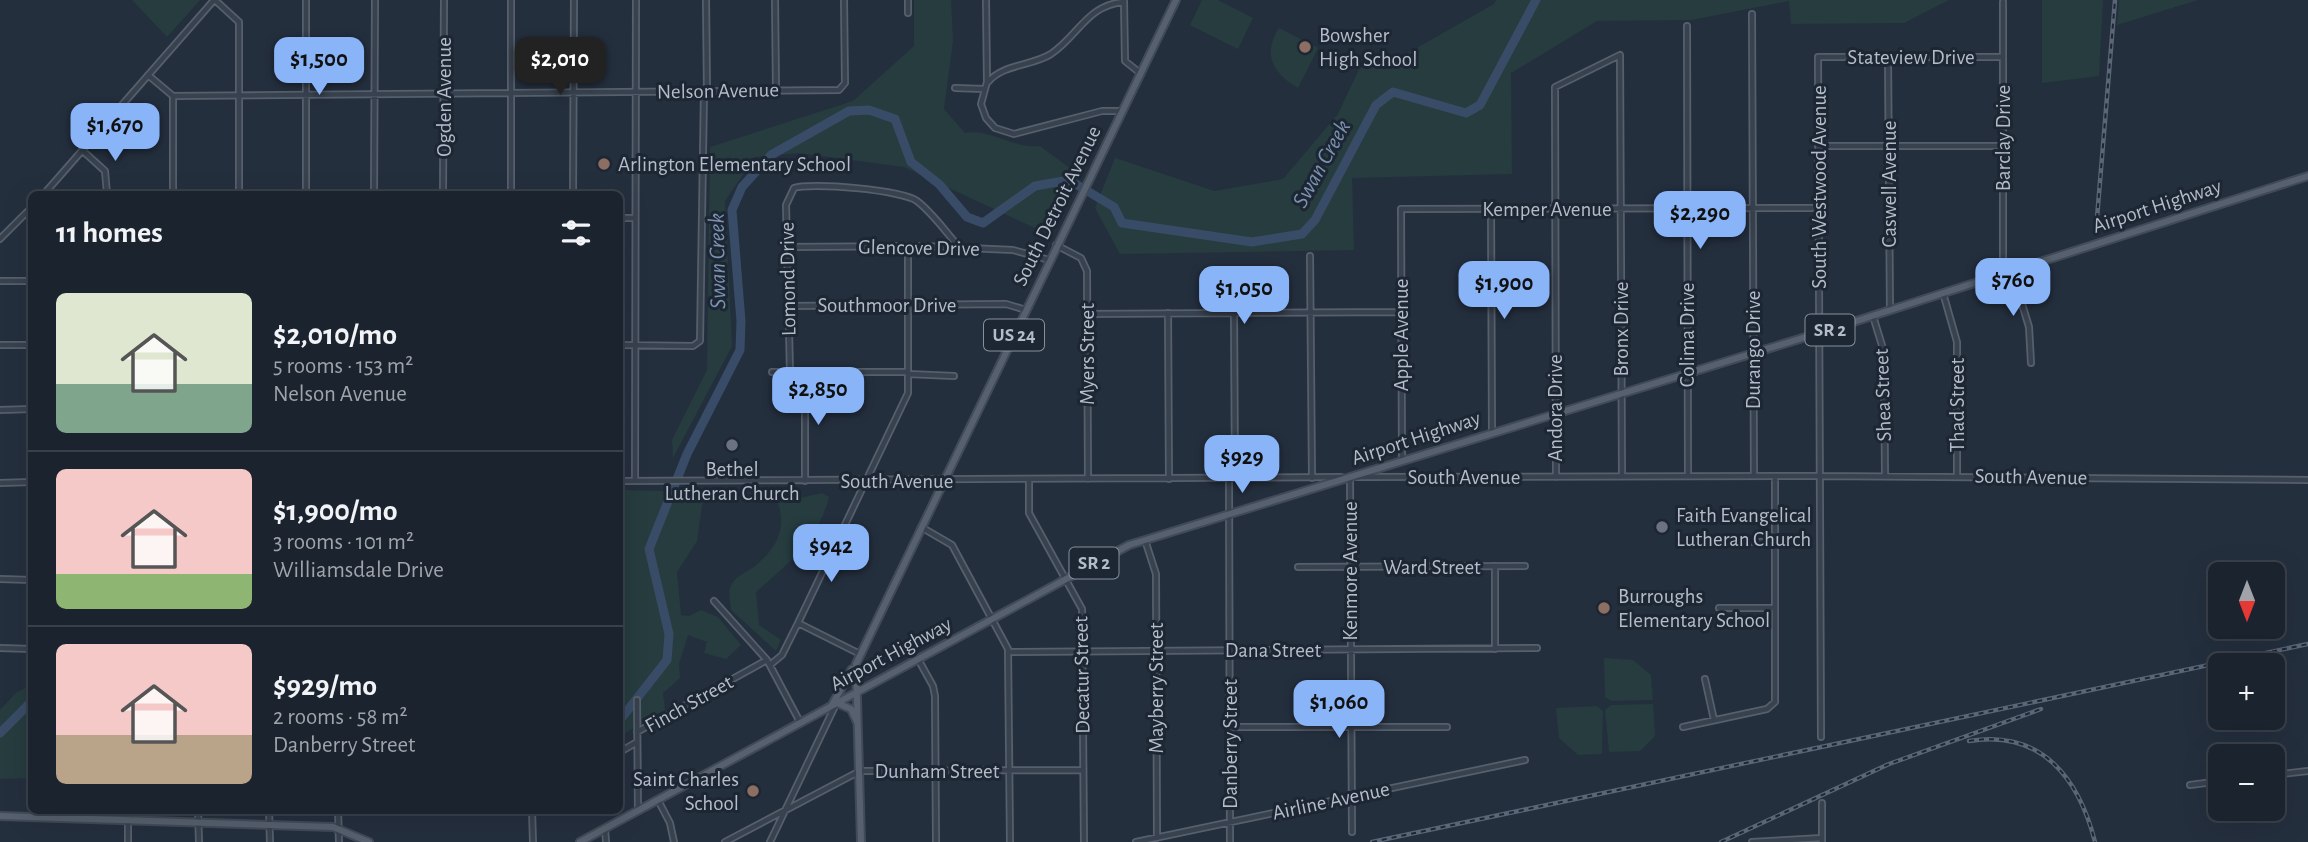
<!DOCTYPE html>
<meta charset="utf-8">
<style>
:root{--surface:#1b232e;--page:#242b36;--text:#f1f3f6;--muted:#a0a4aa;--line:#39404a;--accent:#8ab4f8}
body{margin:0;font-family:"Alegreya Sans",sans-serif;background:var(--page);color:var(--text);height:100vh;display:flex;flex-direction:column;font-size:26px;white-space:nowrap}
*{box-sizing:border-box;margin:0}
p{font-size:23px;color:var(--muted)}
.icon{flex:none;width:38px;height:38px;fill:none;stroke:currentColor;stroke-width:2;stroke-linecap:round;stroke-linejoin:round}
.map{position:relative;flex:1;overflow:hidden}
.panel{position:absolute;left:28px;top:191px;width:595px;height:623px;display:flex;flex-direction:column;background:var(--surface);border-radius:10px;box-shadow:0 7px 28px #0002,0 0 0 2px var(--line)}
.panel>*{flex:none}
.needle{width:46px;rotate:180deg}
.fabs{position:absolute;left:2208px;top:562px;display:grid;gap:14px}
.fabs a{display:grid;place-items:center;width:77px;height:77px;border-radius:10px;background:var(--surface);box-shadow:0 7px 28px #0002,0 0 0 2px var(--line);font-size:35px}
.price{position:absolute;translate:-50% -60px;padding:0 16px;border-radius:14px;background:var(--accent);color:#111;font-size:23px;line-height:46px;filter:drop-shadow(0 2px 4px #0008)}
.price::after{content:'';position:absolute;left:50%;top:42px;width:21px;height:16px;margin-left:-10px;background:inherit;clip-path:polygon(0 0,100% 0,50% 100%)}
.price.on{background:#222;color:#fff}
ul{padding:0;list-style:none}
li{display:flex;align-items:center;gap:21px;height:175px;padding:0 28px}
li+li{border-top:2px solid var(--line)}
li span{display:grid;place-items:center;flex:none;width:196px;height:140px;border-radius:10px;color:#555}
li>.icon{margin-inline-start:auto}
span .icon{width:84px;height:84px;fill:#fffc;stroke-width:1}
li b{font-size:30px}
h2{display:flex;justify-content:space-between;align-items:center;height:84px;padding:0 28px;font-size:30px}
.map>svg:first-child{display:block}
.green{fill:#263c3f}
.lines{fill:none;stroke-linecap:round;stroke-linejoin:round}
.river{stroke:#394c67;stroke-width:9}
.minor-casing{stroke:#565f6c;stroke-width:8}
.major-casing{stroke:#414a57;stroke-width:10}
.minor{stroke:#38414e;stroke-width:4.5}
.major{stroke:#56606e;stroke-width:6}
.rail-casing{stroke:#5a6575;stroke-width:4.5}
.rail{stroke:#1d2633;stroke-width:2;stroke-dasharray:5;stroke-linecap:butt}
.education-dot{fill:#8d6e63;stroke:#1d2633;stroke-width:2.5}
.worship-dot{fill:#6b7280;stroke:#1d2633;stroke-width:2.5}
.labels{text-anchor:middle;dominant-baseline:central;stroke-width:6;stroke-linejoin:round;paint-order:stroke}
.shield{fill:#1d2633;stroke:#878f9c;stroke-width:2}
.shield-label{font-size:19px;font-weight:bold;fill:#b4bcc9}
.poi-label{font-size:21px;fill:#b4bcc9;stroke:#1d2633;text-anchor:start}
.street-label{font-size:21px;fill:#b4bcc9;stroke:#1d2633}
.water-label{font-size:23px;font-style:italic;fill:#7c92b1;stroke:#1d2633}
</style>
<div class="map">
<svg width="2308" height="842" viewBox="0 0 2308 842">
<rect width="100%" height="100%" fill="#242f3e"/>
<!-- green -->
<path class="green" d="M132,0H200L167,37Z
M914,0H951L953,41L944,109L965,133C990,128 1013,149 1040,146L1078,174L1041,231L904,167L799,153L755,157L725,201L732,346L673,458L672,440L707,370L710,147L853,101L914,46Z
M1202,0H1218L1253,18L1238,49L1190,25Z
M1496,0H1949L1904,23L1791,24L1789,1L1691,20L1597,21L1511,73L1512,174L1352,178L1354,250L1120,254L1095,208L1115,158L1214,191L1283,179L1338,114L1362,63L1399,58L1494,4Z
M2042,0H2103L2099,76L2042,83Z
M2119,0H2198L2117,25Z
M1279,28L1318,48L1298,88C1273,74 1262,54 1279,28Z
M620,490L704,492L697,541L677,572L681,615L689,616L701,610L718,617L741,645L726,659L704,653L707,642L688,635L679,664L680,678L663,693L665,710L620,736Z
M822,493L829,497C818,540 788,564 756,592L759,625L781,640L776,651L731,610C731,604 728,594 730,588C733,577 747,572 755,566C776,549 787,529 778,503Z
M1604,658L1633,660L1651,675L1653,700L1611,701L1605,697Z
M31,685V778L0,779V710L17,692Z
M1653,704L1655,736L1640,751L1609,752L1605,710L1611,705Z
M1597,706L1603,711L1602,754L1578,755L1559,738L1556,708Z"/>
<g class="lines">
<!-- river -->
<path class="river" d="M620,720L667,660L669,634L649,549L687,454L740,350L741,321L732,210L742,187L771,155L849,111L869,110L895,119L911,162L939,184L967,217L983,223L1035,186L1069,180L1114,207L1122,223L1252,242L1302,234L1315,220L1376,105L1393,92L1466,113L1480,105L1536,0
M0,733L32,701"/>
<defs>
<path id="minor" d="M215,0L239,22V194
M706,0L707,91
M775,0L776,90
M908,0V13
M986,0L987,82L981,104L986,118L995,128L1014,134L1102,111H1122
M1124,1L1125,61L1140,73
M1752,14L1754,476
M1687,26L1688,476
M1888,57L1890,310
M148,75L173,96V194
M988,82C1003,64 1032,66 1051,54C1079,35 1087,5 1124,2
M955,88L984,89
M173,96L839,90L845,83L844,0
M1818,146H2003
M83,151L105,171L107,194
M44,194L214,0
M306,194V0
M374,194L375,0
M443,194L444,0
M511,194V0
M573,194L574,0
M1491,209L1492,433
M620,218H635
M0,239L32,207
M1056,245L1081,258L1087,271L1088,479
M788,247L923,246L1013,250L1049,260
M1310,256L1312,478
M2012,271L2029,327L2031,363
M2003,273V2
M0,281H32
M1943,293L1957,342V477
M789,306L1006,304L1026,310
M1168,313L1169,479
M1234,313L1235,478
M1087,314L1401,312
M1873,316L1884,352L1885,476
M0,345H32
M620,345L693,346L700,341L704,91
M772,372H908
M790,372L786,205L794,188C810,182 903,190 917,201C934,214 947,234 961,249
M805,372V481
M908,374L954,376
M0,410L32,409
M1402,460L1401,209L1818,208
M1350,477L1352,832
M1353,477L1820,476L2308,480
M1556,477L1555,87L1620,55L1622,476
M1229,478L1230,842
M1029,480V513L1082,609L1084,842
M620,481L1341,477
M635,481L636,0
M0,483L32,482
M921,527L952,545L1008,649L1010,842
M1145,540L1156,574L1157,838
M1719,542H1775
M1495,566V649
M1298,567L1525,566
M0,579L32,580
M714,601L767,660L800,722
M1719,608H1775
M798,623L860,654
M0,648L32,649
M1008,652L1537,648
M918,659L933,686L935,696L936,842
M770,665L782,655L798,623L908,393V246
M1705,679L1714,720
M637,700L638,811
M1230,727H1447
M1683,727L1767,709L1775,702V476
M637,732L767,660
M1821,737L1818,57H2003
M620,752L637,742
M2273,775L2308,771
M2190,785L2221,781
M658,800L670,823L674,842
M1822,803V842
M71,810V818
M198,810L199,842
M269,810L270,842
M338,810L339,842
M532,810L533,842
M128,820V842
M605,829L606,842
M725,842L860,771L1083,770
M770,842L836,704
M1136,842L1525,760
M1752,842L1822,838"/>
<path id="major" d="M837,703L851,709L857,722
M832,705L852,669
M0,816L333,827L369,842
M580,842L1129,545L1819,333L2308,176
M861,842L856,664L1176,0"/>
</defs>
<!-- minor casing -->
<use href="#minor" class="minor-casing"/>
<!-- major casing -->
<use href="#major" class="major-casing"/>
<!-- minor -->
<use href="#minor" class="minor"/>
<!-- major -->
<use href="#major" class="major"/>
<defs>
<path id="rail" d="M2097,218L2115,0
M1969,741C2042,729 2079,779 2095,842
M1372,842L2308,644
M1721,842L1889,764L2041,709"/>
</defs>
<!-- rail casing -->
<use href="#rail" class="rail-casing"/>
<!-- rail -->
<use href="#rail" class="rail"/>
</g>
<!-- markers -->
<g class="education-dot">
<circle cx="1305" cy="47" r="7"/>
<circle cx="604" cy="164" r="7"/>
<circle cx="1604" cy="608" r="7"/>
<circle cx="753" cy="791" r="7"/>
</g>
<g class="worship-dot">
<circle cx="732" cy="445" r="7"/>
<circle cx="1662" cy="527" r="7"/>
</g>
<g class="labels">
<!-- shield labels -->
<g class="shield">
<rect x="1805.5" y="314.5" width="49" height="31" rx="5"/>
<rect x="984" y="319.5" width="60" height="31" rx="5"/>
<rect x="1069.5" y="547.5" width="49" height="31" rx="5"/>
</g>
<g class="shield-label">
<text x="1830" y="330">SR 2</text>
<text x="1014" y="335">US 24</text>
<text x="1094" y="563">SR 2</text>
</g>
<!-- poi labels -->
<g class="poi-label">
<text x="1319" y="35">Bowsher<tspan x="1319" dy="24">High School</tspan></text>
<text x="618" y="164">Arlington Elementary School</text>
<text x="732" y="469" text-anchor="middle">Bethel<tspan x="732" dy="24">Lutheran Church</tspan></text>
<text x="1676" y="515">Faith Evangelical<tspan x="1676" dy="24">Lutheran Church</tspan></text>
<text x="1618" y="596">Burroughs<tspan x="1618" dy="24">Elementary School</tspan></text>
<text x="739" y="779" text-anchor="end">Saint Charles<tspan x="739" dy="24">School</tspan></text>
</g>
<!-- street labels -->
<g class="street-label">
<text x="1911" y="57">Stateview Drive</text>
<text transform="translate(718 91) rotate(-1)">Nelson Avenue</text>
<text transform="translate(444 97) rotate(-90)">Ogden Avenue</text>
<text transform="translate(2003 138) rotate(-90)">Barclay Drive</text>
<text transform="translate(1889 184) rotate(-90)">Caswell Avenue</text>
<text transform="translate(1819 187) rotate(-90)">South Westwood Avenue</text>
<text transform="translate(1057 206) rotate(-64)">South Detroit Avenue</text>
<text transform="translate(2157 206) rotate(-18)">Airport Highway</text>
<text x="1547" y="209">Kemper Avenue</text>
<text transform="translate(919 248) rotate(1)">Glencove Drive</text>
<text transform="translate(788 279) rotate(-91)">Lomond Drive</text>
<text x="887" y="305">Southmoor Drive</text>
<text transform="translate(1621 329) rotate(-90)">Bronx Drive</text>
<text transform="translate(1401 335) rotate(-90)">Apple Avenue</text>
<text transform="translate(1687 335) rotate(-90)">Colima Drive</text>
<text transform="translate(1753 350) rotate(-90)">Durango Drive</text>
<text transform="translate(1087 354) rotate(-90)">Myers Street</text>
<text transform="translate(1883 395) rotate(-92)">Shea Street</text>
<text transform="translate(1957 405) rotate(-90)">Thad Street</text>
<text transform="translate(1555 408) rotate(-90)">Andora Drive</text>
<text transform="translate(1416 438) rotate(-18)">Airport Highway</text>
<text x="1464" y="477">South Avenue</text>
<text transform="translate(2031 477) rotate(1)">South Avenue</text>
<text x="897" y="481">South Avenue</text>
<text x="1432" y="567">Ward Street</text>
<text transform="translate(1350 571) rotate(-90)">Kenmore Avenue</text>
<text x="1273" y="650">Dana Street</text>
<text transform="translate(891 654) rotate(-28)">Airport Highway</text>
<text transform="translate(1082 675) rotate(-91)">Decatur Street</text>
<text transform="translate(1156 688) rotate(-90)">Mayberry Street</text>
<text transform="translate(689 704) rotate(-29)">Finch Street</text>
<text transform="translate(1230 744) rotate(-90)">Danberry Street</text>
<text x="937" y="771">Dunham Street</text>
<text transform="translate(1331 801) rotate(-12)">Airline Avenue</text>
</g>
<!-- water labels -->
<g class="water-label">
<text transform="translate(1322 164) rotate(-61)">Swan Creek</text>
<text transform="translate(718 261) rotate(-91)">Swan Creek</text>
</g>
</g>
</svg>
<div class="fabs">
<a><svg class="needle" viewBox="-14 -14 28 28"><path d="M0-13l5 13h-10z" fill="#e53935"/><path d="M0 13l5-13h-10z" fill="#a0a4aa"/></svg></a>
<a>+</a>
<a>−</a>
</div>
<b class="price" style="left:319px;top:97px">$1,500</b>
<b class="price on" style="left:560px;top:97px">$2,010</b>
<b class="price" style="left:115px;top:163px">$1,670</b>
<b class="price" style="left:1700px;top:251px">$2,290</b>
<b class="price" style="left:2013px;top:318px">$760</b>
<b class="price" style="left:1504px;top:321px">$1,900</b>
<b class="price" style="left:1244px;top:326px">$1,050</b>
<b class="price" style="left:818px;top:427px">$2,850</b>
<b class="price" style="left:1242px;top:495px">$929</b>
<b class="price" style="left:831px;top:584px">$942</b>
<b class="price" style="left:1339px;top:740px">$1,060</b>
<section class="panel">
<h2>11 homes<svg class="icon" aria-label="filters" viewBox="0 0 24 24"><path d="M4 7h16M4 17h16"/><circle cx="9" cy="7" r="2"/><circle cx="15" cy="17" r="2"/></svg></h2>
<ul>
<li><span style="background:linear-gradient(#dfe7d0 65%,#7fa58c 0)"><svg class="icon" aria-label="home" viewBox="0 0 24 24"><path d="M3 11l9-7 9 7M6 9v11h12V9"/></svg></span><div><b>$2,010/mo</b><p>5 rooms · 153 m²</p><p>Nelson Avenue</p></div></li>
<li><span style="background:linear-gradient(#f6c9c9 75%,#8fb573 0)"><svg class="icon" aria-label="home" viewBox="0 0 24 24"><path d="M3 11l9-7 9 7M6 9v11h12V9"/></svg></span><div><b>$1,900/mo</b><p>3 rooms · 101 m²</p><p>Williamsdale Drive</p></div></li>
<li><span style="background:linear-gradient(#f6c9c9 65%,#b9a48a 0)"><svg class="icon" aria-label="home" viewBox="0 0 24 24"><path d="M3 11l9-7 9 7M6 9v11h12V9"/></svg></span><div><b>$929/mo</b><p>2 rooms · 58 m²</p><p>Danberry Street</p></div></li>
</ul>
</section>
</div>
